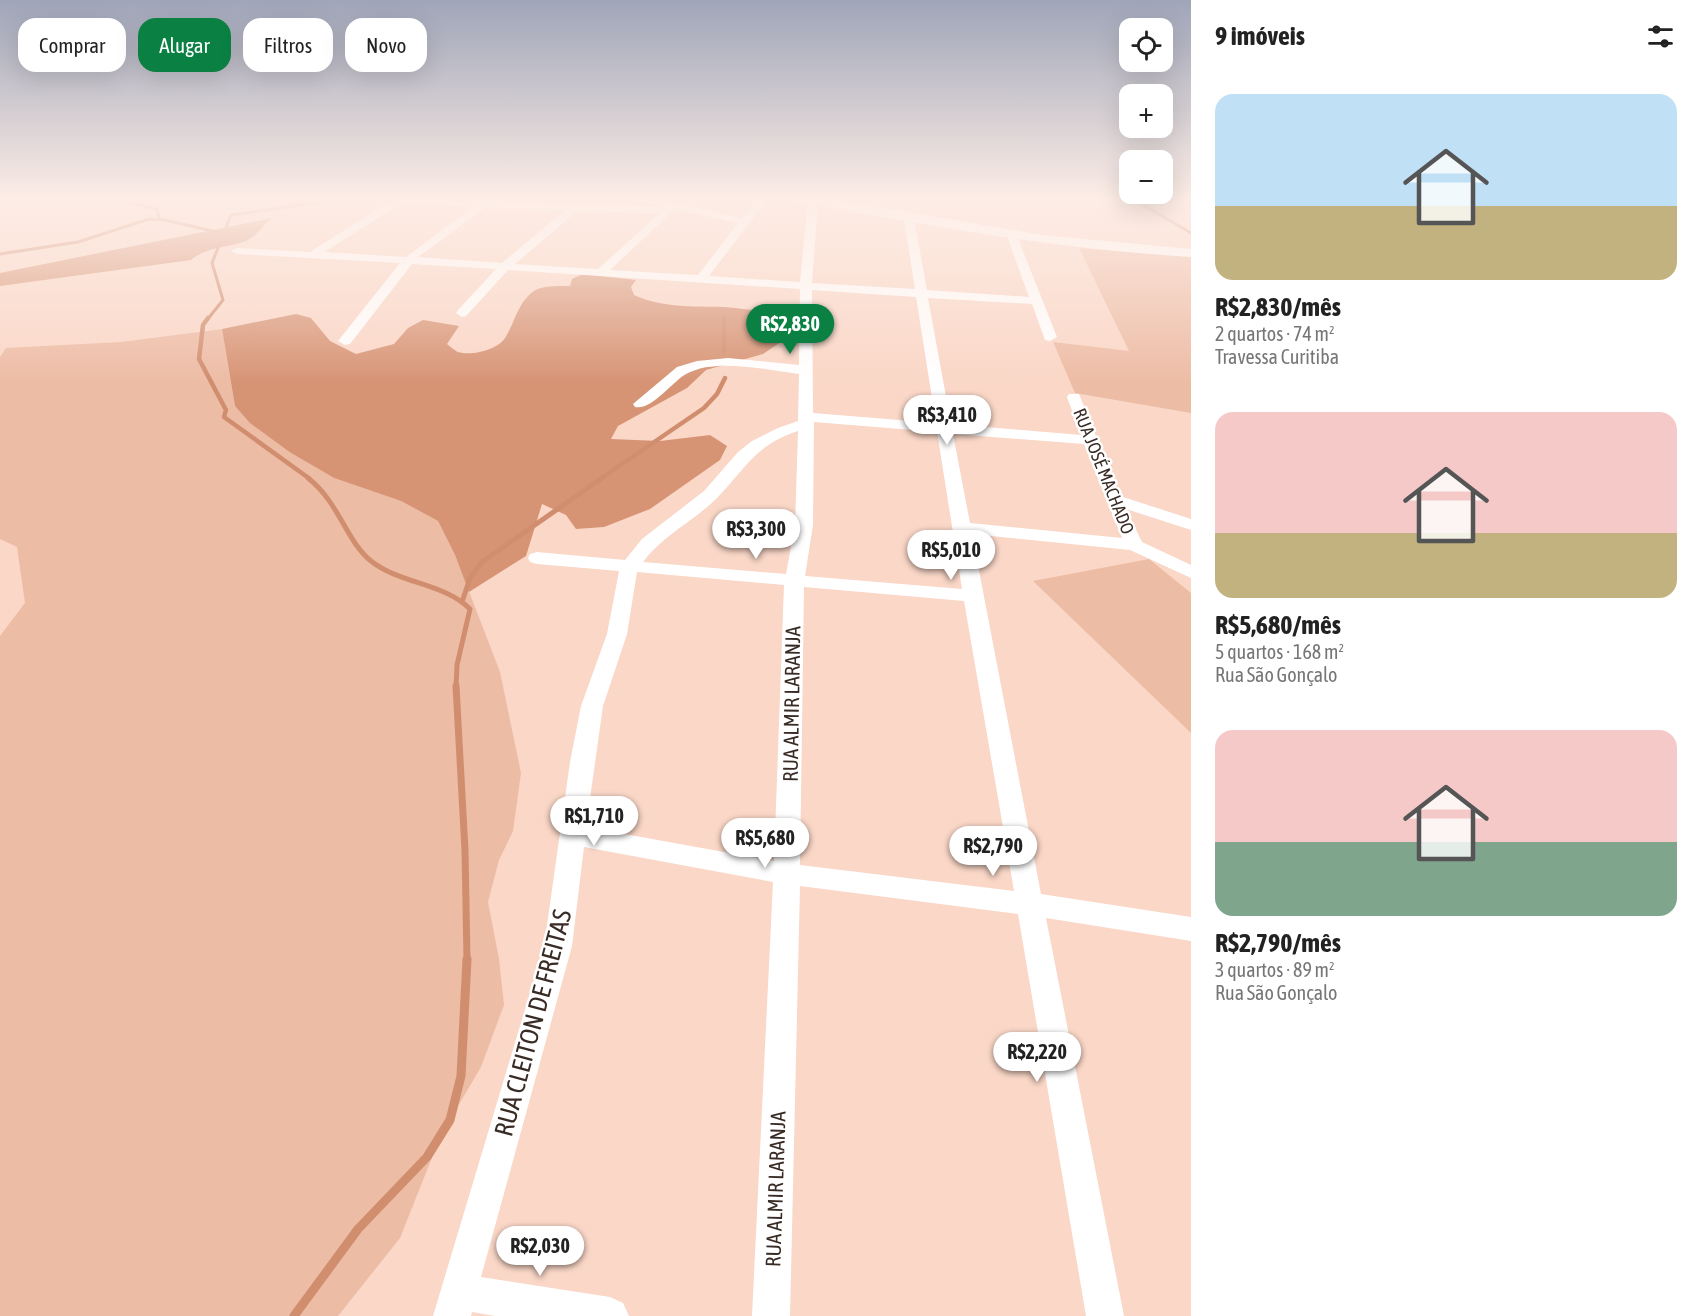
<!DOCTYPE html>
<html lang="pt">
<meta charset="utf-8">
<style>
:root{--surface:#fff;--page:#f2f2f2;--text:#222;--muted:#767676;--accent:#0b8043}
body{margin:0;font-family:"Asap Condensed",sans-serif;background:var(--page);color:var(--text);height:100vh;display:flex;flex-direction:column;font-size:22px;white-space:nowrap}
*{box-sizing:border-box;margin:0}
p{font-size:20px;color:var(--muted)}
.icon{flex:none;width:33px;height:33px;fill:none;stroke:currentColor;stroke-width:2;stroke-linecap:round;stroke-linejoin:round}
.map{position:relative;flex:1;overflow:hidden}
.details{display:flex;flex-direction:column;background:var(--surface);width:510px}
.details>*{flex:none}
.guide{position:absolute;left:18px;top:18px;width:570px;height:54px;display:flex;gap:12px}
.fabs{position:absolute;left:1119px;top:18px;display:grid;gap:12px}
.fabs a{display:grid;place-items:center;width:54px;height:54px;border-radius:12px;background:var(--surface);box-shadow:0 6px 24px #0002;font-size:30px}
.price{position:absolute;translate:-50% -51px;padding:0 14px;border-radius:21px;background:#fff;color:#222;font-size:20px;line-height:39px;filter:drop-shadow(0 2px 3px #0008)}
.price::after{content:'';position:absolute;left:50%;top:36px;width:18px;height:14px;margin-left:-9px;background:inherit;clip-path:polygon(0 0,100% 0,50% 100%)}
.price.on{background:var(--accent);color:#fff}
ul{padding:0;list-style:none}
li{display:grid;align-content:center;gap:12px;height:318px;padding:0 24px}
li span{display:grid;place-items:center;height:186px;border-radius:18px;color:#555}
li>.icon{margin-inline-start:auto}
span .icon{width:108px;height:108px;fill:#fffc;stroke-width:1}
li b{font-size:26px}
h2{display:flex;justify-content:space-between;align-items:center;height:72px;padding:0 24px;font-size:26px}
.chip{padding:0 21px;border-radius:18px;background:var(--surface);box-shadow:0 6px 24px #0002;font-size:21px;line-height:54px}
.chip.on{background:var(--accent);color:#fff}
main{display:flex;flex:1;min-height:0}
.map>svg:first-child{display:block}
.green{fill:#edbca5}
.forest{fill:#d79475}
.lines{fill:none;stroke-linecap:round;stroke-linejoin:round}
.stream-far4{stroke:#d18e6f;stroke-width:3}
.stream-far3{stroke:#d18e6f;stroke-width:4.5}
.stream-far2{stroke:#d18e6f;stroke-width:5}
.stream-far1{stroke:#d18e6f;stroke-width:7}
.stream{stroke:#d18e6f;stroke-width:9}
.minor{fill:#fff;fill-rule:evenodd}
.major{fill:#fff;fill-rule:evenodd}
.labels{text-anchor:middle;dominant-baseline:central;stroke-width:5;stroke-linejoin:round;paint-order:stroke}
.far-street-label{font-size:18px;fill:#392b25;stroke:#fff}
.street-label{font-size:21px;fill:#392b25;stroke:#fff}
.near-street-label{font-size:26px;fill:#392b25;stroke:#fff}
</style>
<main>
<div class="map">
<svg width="1191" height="1316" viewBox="0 0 1191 1316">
<rect width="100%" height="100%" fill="#fad7c7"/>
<!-- green -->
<path class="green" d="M1079,248L1191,257V413L1075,393L1053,342L1129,351Z
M222,329L235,406L291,453L334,478L401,501L438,521L455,555L500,672L521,773L513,831L499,860L488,902L499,959L504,1005L481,1067L441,1135L400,1238L338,1316H0V636L25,603L17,547L0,539V357L6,348L121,342Z
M1149,559L1191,593V733L1033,581Z"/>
<!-- forest -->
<path class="forest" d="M272,218C263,225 257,236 248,240C230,248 207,246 191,260L0,286V273Z
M583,274L636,280L631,287L634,295C662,308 693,306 723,307C737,308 752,310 766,312L785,339L763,354L706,370L687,388L618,426L611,439L660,441L710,435L727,446L720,460L650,509L604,527L576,529L566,515L542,504L526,556L469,592L455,555L438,521L401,501L334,478L291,453L250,423L235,406L222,329L296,314L311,318L330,341L356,354L394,344L408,328L423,320L459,326L447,344C450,346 455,351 458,352C472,356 497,350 505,338C515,323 517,303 534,291C543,285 560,286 570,286L572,279Z"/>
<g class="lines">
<!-- stream-far4 -->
<path class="stream-far4" d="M106,197L157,209L159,219
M463,197L488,199
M1130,197L1191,233
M0,254L78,242L149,219L165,220L221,233
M207,320L223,300L212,263L231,215L356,197"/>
<!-- stream-far3 -->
<path class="stream-far3" d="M208,318L203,325L199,359L226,410L224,417L310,479
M724,318V351
M600,479L704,408L717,394L725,378"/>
<!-- stream-far2 -->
<path class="stream-far2" d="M308,478C339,502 346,541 371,561C400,584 444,583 470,609L457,665L456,687
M462,602L470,578L482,562L602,478"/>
<!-- stream-far1 -->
<path class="stream-far1" d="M456,686L465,850L467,960"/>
<!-- stream -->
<path class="stream" d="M294,1316L358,1229L427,1157L450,1120L461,1076L467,959"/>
<!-- minor -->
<path class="minor" d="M400,197L666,207L649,203L647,201L652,198L742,218L759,197H769L709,276L800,282L808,200L814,197L818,200L812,283L915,289L904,219L909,216L914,219L927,290L1029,297L1007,236L1012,233L1017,236L1057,337L1050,341L1045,340L1032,304L928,298L951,424L1081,435L1067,397L1069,394H1079L1120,496L1191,519V530L1126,509L1142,542L1191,565V578L1130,550L972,534L1041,894L1191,917V941L1046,918L1124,1316H1086L1018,914L800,886L790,1316H752L773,882L584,847L572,946L481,1277L610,1297L623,1303L629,1316H495L472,1312L471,1316H433L544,946L570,762L581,706L607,634L619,571L537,564L530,562L528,558L530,554L537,552L625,560L642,539L704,491L738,452L752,441L778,428L798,421L799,374C768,370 717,358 688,373C673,380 652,411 635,407L633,404L677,367L697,361L728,358L799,365L800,289L508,270L466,316L462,317L456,313L458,310L496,269L412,264L350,344L345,345L338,341L400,263L237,254L231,251L237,248L310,252L392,200ZM402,203L473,207L406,257L324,252ZM485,208L565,210L502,263L418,257ZM675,209L738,223L698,275L610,270ZM577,211L660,213L598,269L515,264ZM812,290L916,297L936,423L813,413ZM814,422L937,432L962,589L805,576L813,525ZM798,431L795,525L786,574L643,562C663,535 694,521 717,498C746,468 755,445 798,431ZM953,434L1084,444L1122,538L970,523ZM637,572L784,585L774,861L586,827L603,706L627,634ZM804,587L964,601L1014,891L800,865Z
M1172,197H1191V202Z"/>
<!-- major -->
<path class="major" d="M792,197H820L1042,235L1191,249V257C1058,249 928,226 798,201Z"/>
</g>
<!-- sky -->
<linearGradient id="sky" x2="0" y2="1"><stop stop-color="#9fa5b8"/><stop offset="0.52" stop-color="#fdede6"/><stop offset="1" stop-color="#fdede6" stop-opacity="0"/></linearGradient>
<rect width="1191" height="382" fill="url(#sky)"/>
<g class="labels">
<!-- far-street labels -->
<g class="far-street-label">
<text transform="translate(1104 471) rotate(68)">RUA JOSÉ MACHADO</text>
</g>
<!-- street labels -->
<g class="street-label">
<text transform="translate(791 704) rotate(-89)">RUA ALMIR LARANJA</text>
<text transform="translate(775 1189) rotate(-88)">RUA ALMIR LARANJA</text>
</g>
<!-- near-street labels -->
<g class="near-street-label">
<text transform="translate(533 1023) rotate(-75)">RUA CLEITON DE FREITAS</text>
</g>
</g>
</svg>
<div class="fabs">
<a><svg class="icon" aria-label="locate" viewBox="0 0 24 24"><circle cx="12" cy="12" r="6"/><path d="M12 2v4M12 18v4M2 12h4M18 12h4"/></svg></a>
<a>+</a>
<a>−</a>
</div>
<b class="price on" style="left:790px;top:355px">R$2,830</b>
<b class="price" style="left:947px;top:446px">R$3,410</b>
<b class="price" style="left:756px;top:560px">R$3,300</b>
<b class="price" style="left:951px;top:581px">R$5,010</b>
<b class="price" style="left:594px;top:847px">R$1,710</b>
<b class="price" style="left:765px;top:869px">R$5,680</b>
<b class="price" style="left:993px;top:877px">R$2,790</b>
<b class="price" style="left:1037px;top:1083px">R$2,220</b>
<b class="price" style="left:540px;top:1277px">R$2,030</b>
<div class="guide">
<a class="chip">Comprar</a>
<a class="chip on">Alugar</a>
<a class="chip">Filtros</a>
<a class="chip">Novo</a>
</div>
</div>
<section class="details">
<h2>9 imóveis<svg class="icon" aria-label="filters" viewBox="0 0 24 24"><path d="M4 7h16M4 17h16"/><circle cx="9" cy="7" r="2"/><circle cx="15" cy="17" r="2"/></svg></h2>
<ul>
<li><span style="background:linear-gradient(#bfe0f5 60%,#c2b280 0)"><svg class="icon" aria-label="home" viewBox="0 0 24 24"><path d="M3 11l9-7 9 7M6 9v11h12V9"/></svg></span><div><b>R$2,830/mês</b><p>2 quartos · 74 m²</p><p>Travessa Curitiba</p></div></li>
<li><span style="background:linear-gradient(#f6c9c9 65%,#c2b280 0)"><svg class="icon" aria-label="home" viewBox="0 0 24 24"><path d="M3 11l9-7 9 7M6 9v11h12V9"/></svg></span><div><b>R$5,680/mês</b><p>5 quartos · 168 m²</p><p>Rua São Gonçalo</p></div></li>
<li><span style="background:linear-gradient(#f6c9c9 60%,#7fa58c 0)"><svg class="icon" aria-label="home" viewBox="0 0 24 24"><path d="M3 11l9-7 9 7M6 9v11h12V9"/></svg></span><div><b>R$2,790/mês</b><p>3 quartos · 89 m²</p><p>Rua São Gonçalo</p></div></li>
</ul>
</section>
</main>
